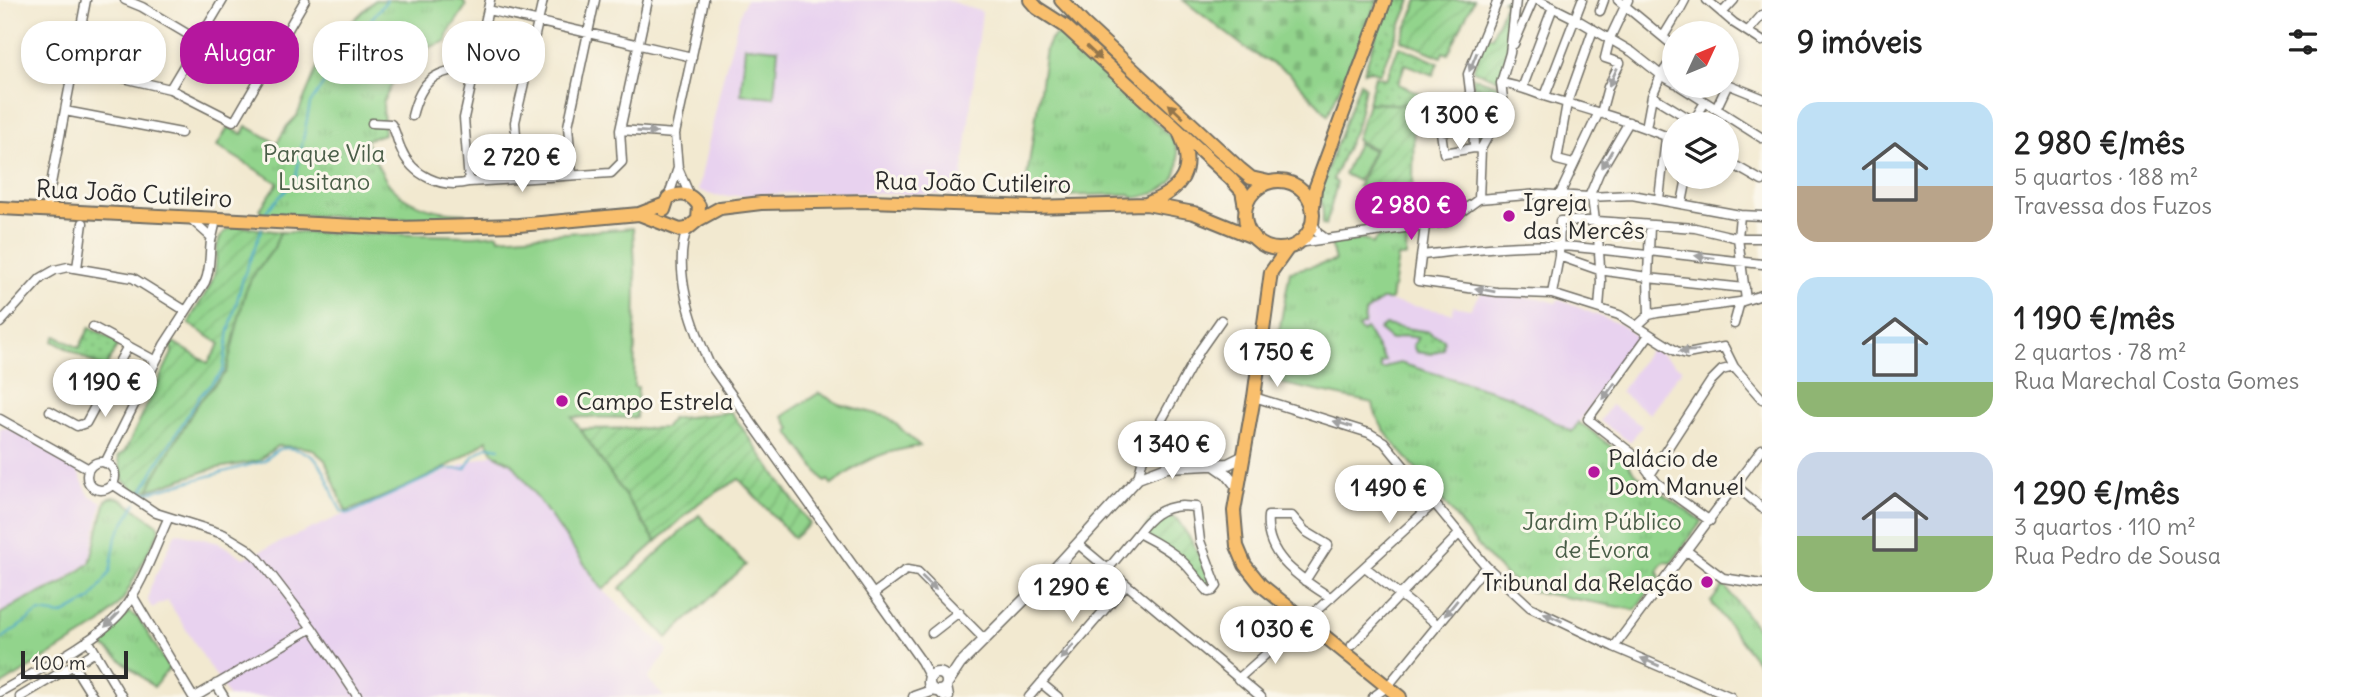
<!DOCTYPE html>
<html lang="pt">
<meta charset="utf-8">
<style>
:root{--surface:#fff;--page:#f2f2f2;--text:#222;--muted:#767676;--accent:#b5179e}
body{margin:0;font-family:Delius,sans-serif;background:var(--page);color:var(--text);height:100vh;display:flex;flex-direction:column;font-size:26px;white-space:nowrap}
*{box-sizing:border-box;margin:0}
p{font-size:23px;color:var(--muted)}
.icon{flex:none;width:38px;height:38px;fill:none;stroke:currentColor;stroke-width:2;stroke-linecap:round;stroke-linejoin:round}
.map{position:relative;flex:1;overflow:hidden}
.side{display:flex;flex-direction:column;background:var(--surface);width:595px}
.side>*{flex:none}
.hud{position:absolute;left:21px;top:21px;width:665px;height:63px;display:flex;gap:14px}
.needle{width:46px;rotate:46deg}
.tools{position:absolute;left:1662px;top:21px;display:grid;gap:14px}
.tools a{display:grid;place-items:center;width:77px;height:77px;border-radius:50%;background:var(--surface);box-shadow:0 4px 10px #0003;font-size:35px}
.scale{position:absolute;left:21px;bottom:18px;width:107px;box-sizing:border-box;padding-left:7px;border:4px solid #2b2b2b;border-top:0;font-size:19px;line-height:24px;white-space:nowrap;color:#2b2b2b;-webkit-text-stroke:5px #fbf7ec;paint-order:stroke}
.price{position:absolute;translate:-50% -60px;padding:0 16px;border-radius:24px;background:#fff;color:#222;font-size:23px;line-height:46px;filter:drop-shadow(0 2px 4px #0008)}
.price::after{content:'';position:absolute;left:50%;top:42px;width:21px;height:16px;margin-left:-10px;background:inherit;clip-path:polygon(0 0,100% 0,50% 100%)}
.price.on{background:var(--accent);color:#fff}
ul{padding:0;list-style:none}
li{display:flex;align-items:center;gap:21px;height:175px;padding:0 35px}
li span{display:grid;place-items:center;flex:none;width:196px;height:140px;border-radius:21px;color:#555}
li>.icon{margin-inline-start:auto}
span .icon{width:84px;height:84px;fill:#fffc;stroke-width:1}
li b{font-size:30px}
h2{display:flex;justify-content:space-between;align-items:center;height:84px;padding:0 35px;font-size:30px}
.chip{padding:0 24px;border-radius:28px;background:var(--surface);box-shadow:0 4px 10px #0003;font-size:24px;line-height:63px}
.chip.on{background:var(--accent);color:#fff}
main{display:flex;flex:1;min-height:0}
.map>svg:first-child{display:block}
.built{fill:#e8d2ef}
.grass{fill:url(#grass-dots);stroke:#5e805c;stroke-width:2}
.cemetery{fill:url(#cemetery-stones);stroke:#5e805c;stroke-width:2}
.park{fill:url(#park-tufts);stroke:#5e805c;stroke-width:2}
.garden{fill:url(#garden-furrows);stroke:#5e805c;stroke-width:2}
.pitch{fill:#92d48c;stroke:#5e805c;stroke-width:2}
.lines{fill:none;stroke-linecap:round;stroke-linejoin:round}
.stream{stroke:#49a8c8;stroke-width:2}
.minor-casing{stroke:#716e65;stroke-width:11}
.tertiary-casing{stroke:#716e65;stroke-width:13}
.primary-casing{stroke:#716e65;stroke-width:16}
.minor{stroke:#fff;stroke-width:8}
.tertiary{stroke:#fff;stroke-width:10}
.primary{stroke:#f9bf6d;stroke-width:12}
.oneway{fill:#92754c}
.oneway2{fill:#a0a0a0}
.poi-dot{fill:#b5179e;stroke:#fbf7ec;stroke-width:2.5}
.labels{text-anchor:middle;dominant-baseline:central;stroke-width:6;stroke-linejoin:round;paint-order:stroke}
.park-label{font-size:24px;fill:#4a5e48;stroke:#fbf7ec}
.street-label{font-size:24px;fill:#2b2b2b;stroke:#fbf7ec}
.poi-label{font-size:24px;fill:#2b2b2b;stroke:#fbf7ec;text-anchor:start}
</style>
<main>
<div class="map">
<svg width="1762" height="697" viewBox="0 0 1762 697">
<defs>
<pattern id="grass-dots" width="8" height="8" patternUnits="userSpaceOnUse" patternTransform="scale(1.75)"><rect width="8" height="8" fill="#92d48c"/><path d="M2 2h.1M6 6h.1" fill="none" stroke="#7eb679" stroke-width="1.8" stroke-linecap="round"/></pattern>
<pattern id="cemetery-stones" width="16" height="16" patternUnits="userSpaceOnUse" patternTransform="scale(1.75)"><rect width="16" height="16" fill="#92d48c"/><path d="M2 7V4a2 2 0 0 1 4 0v3zM10 15v-3a2 2 0 0 1 4 0v3z" fill="#7eb679"/></pattern>
<pattern id="park-tufts" width="24" height="20" patternUnits="userSpaceOnUse" patternTransform="scale(1.75)"><rect width="24" height="20" fill="#92d48c"/><path d="M3 7l-1-3M5 7V3M7 7l1-3M15 17l-1-3M17 17v-4M19 17l1-3" fill="none" stroke="#7eb679"/></pattern>
<pattern id="garden-furrows" width="10" height="10" patternUnits="userSpaceOnUse" patternTransform="scale(1.75)"><rect width="10" height="10" fill="#92d48c"/><path d="M-1 1l2-2M0 10L10 0M9 11l2-2" fill="none" stroke="#7eb679"/></pattern>
</defs>
<rect width="100%" height="100%" fill="#fbf7ec"/>
<filter id="ink" filterUnits="userSpaceOnUse"><feTurbulence type="fractalNoise" baseFrequency=".0143" numOctaves="2"/><feDisplacementMap in="SourceGraphic" scale="14" xChannelSelector="R" yChannelSelector="G"/><feConvolveMatrix kernelMatrix="1 2 1 2 8 2 1 2 1" color-interpolation-filters="sRGB"/></filter>
<filter id="wash" filterUnits="userSpaceOnUse"><feTurbulence type="fractalNoise" baseFrequency=".00686" numOctaves="4" result="noise"/><feDisplacementMap in="SourceGraphic" scale="28" xChannelSelector="R" yChannelSelector="G"/><feGaussianBlur stdDeviation="1.57" result="paint"/><feColorMatrix in="noise" values="0 0 0 0 0 0 0 0 0 0 0 0 0 0 0 0 0 1.4 0 .05"/><feComposite in="paint" operator="in"/></filter>
<g filter="url(#wash)">
<rect width="100%" height="100%" fill="#f2e9d0"/>
<!-- built -->
<path class="built" d="M746,0H947L982,12L960,195L816,192L727,196H715L698,190L723,77L741,11Z
M1482,292L1547,300L1556,303L1558,299L1619,324L1638,337L1572,432L1549,418L1547,420L1388,366L1382,369L1379,364L1384,361L1366,330L1363,332L1359,330V325L1364,324L1365,313L1381,300L1452,313L1454,306L1470,309Z
M1651,348L1682,369L1650,414L1620,392Z
M1611,405L1642,426L1630,442L1600,421Z
M0,428H9L75,466L89,495L102,502L89,562L60,583L27,597L0,613Z
M494,454L513,463L603,590L668,650L648,679L664,697H229L168,601L171,599L152,608L148,601L150,588L176,532L219,543L244,558L352,511L474,460Z"/>
<!-- grass -->
<path class="grass" d="M1388,0H1411L1380,74L1369,70L1364,72Z
M1399,46L1438,63L1433,75L1405,64L1398,84L1422,94L1417,105L1368,103L1375,76L1386,79Z
M1360,82L1365,87L1357,124L1333,179L1337,183L1326,225L1322,224C1326,209 1318,200 1321,186Z
M1385,325L1430,332L1431,334L1444,339L1443,349L1431,354L1416,352L1413,345L1418,338L1405,336L1391,340L1379,330Z
M90,327L119,343L105,369L53,341L56,336L79,348Z"/>
<!-- cemetery -->
<path class="cemetery" d="M1183,0H1378L1328,115L1289,73L1251,52Z"/>
<!-- park -->
<path class="park" d="M375,0H463L466,6L447,35V41L420,51L396,76L383,102L384,134L365,140C372,153 378,167 386,180C403,205 437,213 466,213L439,220L261,214L260,209L278,183L217,146L228,127L242,134L246,126L277,143L287,126L297,116L326,46Z
M1060,33L1173,139C1189,175 1168,194 1133,198L1130,194L1024,197L1046,49L1050,40Z
M1407,232L1406,257H1398L1391,300H1381L1365,313L1364,325H1361L1358,328L1362,332L1366,329L1385,361L1380,363L1381,369H1385L1388,366L1400,363L1510,396L1572,432L1578,423L1585,426L1622,455L1633,471L1646,483L1647,489L1650,491L1655,489L1702,521L1671,563L1665,562L1660,566L1658,573L1660,577L1635,610L1531,591C1499,581 1460,521 1437,494L1440,490L1432,479H1425C1409,459 1376,430 1373,403L1270,381L1290,271L1335,261L1331,244L1365,239L1372,244L1378,237Z
M112,497L120,498L158,525L159,531L155,539L124,598L102,623L0,686V614L26,599L61,584L90,563L106,500Z
M1724,585L1762,635V668L1711,602Z
M129,612L139,619L169,668L154,687L100,643Z"/>
<!-- garden -->
<path class="garden" d="M1418,0H1474L1448,54L1443,52L1441,57L1401,40Z
M1502,0H1511L1507,55L1499,80L1473,70L1486,35L1492,37L1506,2Z
M1472,77L1498,85L1500,111L1480,142L1475,110L1481,109L1478,87H1473Z
M1368,103L1414,105L1413,189L1358,187L1375,149L1356,140Z
M238,226L280,232L274,248L251,279L245,293L226,372L198,403L154,478L149,490L136,491L123,480L118,456L125,451L172,353L171,346L173,342L208,363L220,344L189,324C194,306 210,293 214,275C218,263 214,249 220,238C224,230 230,228 238,226Z
M731,412L810,524L794,538L739,479L699,503L656,542L580,429L665,428L671,419Z
M1165,515L1177,519L1193,543L1214,587L1208,586L1147,536L1146,527L1154,518Z"/>
<!-- pitch -->
<path class="pitch" d="M745,46L778,49L774,97L741,94Z
M1358,143L1373,150L1358,181L1344,174Z
M633,228L636,289L634,387H638L636,418L572,417L656,542L603,590L513,464L494,454L487,440C446,473 395,492 346,512L325,460L312,449L301,447L277,446L258,461L212,469L149,490L154,478L198,403L226,372L245,293L251,279L274,248L280,232L474,236L498,234L499,238Z
M819,393L839,404L888,417L920,446C880,452 864,459 832,485L828,480L825,482L788,431L791,429L783,416Z
M699,515L746,565L667,638L620,588Z"/>
<g class="lines">
<!-- stream -->
<path class="stream" d="M265,216L267,210L295,181L310,104L345,51L387,0
M143,494L264,461C273,452 279,446 293,449C330,455 325,486 342,512L349,514L447,469H465L473,456L488,446L500,448
M139,498L154,469L199,397L223,371L229,331L243,278L262,228
M0,640L39,612L62,615L91,599L110,572L116,537L136,503"/>
</g>
</g>
<g filter="url(#ink)">
<g class="lines">
<defs>
<path id="minor" d="M125,0L142,7L199,41
M1538,0L1574,18L1632,52L1661,75L1675,83
M1618,0L1675,47
M1707,0L1734,23L1762,41
M488,10L692,57
M1600,11L1604,0
M1722,13L1734,0
M1677,15L1685,0
M1748,31L1762,15
M482,33L533,46
M1663,37L1674,19
M1514,44L1533,0
M73,66L170,89L233,121L236,119L305,0
M1501,83C1520,86 1529,91 1547,97C1590,110 1633,122 1675,140
M1727,84L1762,98
M1523,86L1553,7
M1680,86L1762,138
M170,89L223,0
M1545,96L1582,0
M1652,96L1693,121
M1716,109L1728,84
M65,111L181,133
M1601,113L1608,87L1620,63L1605,58L1610,38L1628,0
M412,116C421,79 436,69 474,68
M372,123L391,124C396,131 397,141 401,149C412,176 442,189 469,182L611,173L622,162L620,130L648,0
M1692,124L1705,102
M1473,127L1441,132L1444,153L1474,148
M1646,128L1652,96L1661,75L1675,55
M620,130L675,134
M1481,149L1474,148L1473,115L1468,74L1498,0
M1727,161L1762,181
M1573,164L1557,160L1567,103L1593,30
M572,175L568,126L595,0
M519,179L515,122L543,0
M469,182L464,118L490,0
M1560,194L1599,112
M690,196L678,168L675,134L704,0
M1589,197L1599,173L1629,122
M1592,197L1595,221H1597L1601,282L1599,308
M668,198L678,168
M1479,199L1481,149L1504,106L1501,83L1510,53L1516,0
M1659,199L1666,137
M1682,203L1686,183L1684,177
M46,210L86,0
M1740,215L1738,238L1746,300
M192,220L210,236
M1597,221L1695,228L1738,238H1762
M1313,223L1318,233L1326,239
M1425,226L1418,281L1497,292L1552,294L1619,315L1676,351L1687,354L1724,347L1734,367L1762,399
M687,229C672,271 692,324 709,363L921,661L930,678
M1298,243L1447,222L1479,199L1539,194L1589,197L1632,195L1740,215L1762,216
M1649,251L1762,264
M1422,255C1467,250 1511,244 1557,246C1587,247 1618,252 1648,255
M1559,256L1599,270L1648,277
M77,268L83,223
M1648,278L1745,288
M1552,294L1559,256L1560,221H1595
M1649,315L1648,277L1650,226
M0,323L41,278L55,270L68,267L133,278L186,311
M1734,324L1740,302
M1638,325L1649,315L1657,313L1740,302L1762,295
M93,327L156,361
M1649,335L1588,419L1638,458L1657,483L1710,521
M1254,397L1369,433L1384,442L1486,566L1530,607L1614,647L1731,697
M50,411L77,426L86,423L128,346
M0,419L89,469
M87 476a14 14 0 1 1 28 0a14 14 0 1 1-28 0Z
M105,463L164,345L205,282C211,268 209,256 211,241C213,232 216,227 215,218
M1650,475L1711,381L1722,370L1734,367
M1138,478L1145,450L1200,350L1221,320
M112,484L156,513L223,534L248,549L259,559L312,628L358,697
M1735,485L1762,508
M1182,506L1196,507L1200,541L1217,586L1213,591L1209,592C1199,582 1192,570 1182,561C1169,549 1153,541 1138,533C1150,517 1161,507 1182,506Z
M1078,544L1261,697
M1687,551L1723,578L1762,584
M1365,567L1438,625
M1108,569L1138,533
M1305,581L1328,545L1305,531L1292,516H1268C1264,557 1301,578 1331,598
M873,594L903,572L907,570L918,572L985,640
M132,595L193,697
M1304,622L1433,504
M932,633L959,612
M88,640L122,697
M1352,645L1458,535
M1614,647L1762,449
M73,665L93,697
M1238,679L1293,630
M1041,683L1058,697
M216,684L224,697
M947,686L949,697
M938,691L944,697
M0,692C36,671 96,642 122,611C143,584 154,549 168,519
M20,697L95,652
M195,697L312,628
M1029,697L1126,585
M1373,697L1387,687L1486,566"/>
<path id="tertiary" d="M1214,465L1227,474L1238,488
M929 682a9 9 0 1 1 18 0a9 9 0 1 1-18 0Z
M948,682L960,664L1049,575L1138,478L1167,467L1228,464L1244,456
M914,697L934,690"/>
<path id="primary" d="M1030,0L1037,8L1065,26L1230,178L1242,191L1245,207
M1061,0L1083,23L1240,169L1251,178L1269,182
M1245 215a34 34 0 1 1 68 0a34 34 0 1 1-68 0Z
M1148,203C1182,190 1196,170 1180,134
M1313,207L1315,189L1385,0
M0,208L396,228L519,225L639,214L665,204
M664,210L668,198C681,192 691,193 699,206L698,220
M639,214L680,230L687,229L698,220L720,208L761,203L871,201L1031,207L1146,204L1194,213L1253,237
M1288,248L1271,272L1254,397L1234,511L1237,546L1245,565L1261,585L1400,697"/>
</defs>
<!-- minor casing -->
<use href="#minor" class="minor-casing"/>
<!-- tertiary casing -->
<use href="#tertiary" class="tertiary-casing"/>
<!-- primary casing -->
<use href="#primary" class="primary-casing"/>
<!-- minor -->
<use href="#minor" class="minor"/>
<!-- tertiary -->
<use href="#tertiary" class="tertiary"/>
<!-- primary -->
<use href="#primary" class="primary"/>
</g>
<!-- one-way arrows -->
<defs><path id="oneway-solid" d="M-6-.8H1V-3.2L6.5 0L1 3.2V.8H-6Z" transform="scale(1.75)"/></defs>
<g class="oneway">
<use href="#oneway-solid" transform="translate(1094 53) rotate(43)"/>
<use href="#oneway-solid" transform="translate(1176 111) rotate(-137)"/>
</g>
<g class="oneway2">
<use href="#oneway-solid" transform="translate(1473 62) rotate(112)"/>
<use href="#oneway-solid" transform="translate(1613 77) rotate(115)"/>
<use href="#oneway-solid" transform="translate(647 132) rotate(4)"/>
<use href="#oneway-solid" transform="translate(1607 159) rotate(120)"/>
<use href="#oneway-solid" transform="translate(1705 257) rotate(-173)"/>
<use href="#oneway-solid" transform="translate(1485 290) rotate(-170)"/>
<use href="#oneway-solid" transform="translate(1689 351) rotate(178)"/>
<use href="#oneway-solid" transform="translate(1609 391) rotate(126)"/>
<use href="#oneway-solid" transform="translate(1343 424) rotate(-163)"/>
<use href="#oneway-solid" transform="translate(929 583) rotate(44)"/>
<use href="#oneway-solid" transform="translate(1451 608) rotate(129)"/>
<use href="#oneway-solid" transform="translate(1553 617) rotate(-155)"/>
<use href="#oneway-solid" transform="translate(112 620) rotate(135)"/>
<use href="#oneway-solid" transform="translate(1067 652) rotate(131)"/>
<use href="#oneway-solid" transform="translate(1650 662) rotate(-157)"/>
</g>
</g>
<!-- markers -->
<g class="poi-dot">
<circle cx="1509" cy="216" r="7"/>
<circle cx="562" cy="401" r="7"/>
<circle cx="1594" cy="472" r="7"/>
<circle cx="1707" cy="582" r="7"/>
</g>
<g class="labels">
<!-- park labels -->
<g class="park-label">
<text x="324" y="153">Parque Vila<tspan x="324" dy="28">Lusitano</tspan></text>
<text x="1602" y="521">Jardim Público<tspan x="1602" dy="28">de Évora</tspan></text>
</g>
<!-- street labels -->
<g class="street-label">
<text transform="translate(973 182) rotate(1)">Rua João Cutileiro</text>
<text transform="translate(134 193) rotate(3)">Rua João Cutileiro</text>
</g>
<!-- poi labels -->
<g class="poi-label">
<text x="1523" y="202">Igreja<tspan x="1523" dy="28">das Mercês</tspan></text>
<text x="576" y="401">Campo Estrela</text>
<text x="1608" y="458">Palácio de<tspan x="1608" dy="28">Dom Manuel</tspan></text>
<text x="1693" y="582" text-anchor="end">Tribunal da Relação</text>
</g>
</g>
</svg>
<div class="tools">
<a><svg class="needle" viewBox="-14 -14 28 28"><path d="M0-13l5 13h-10z" fill="#e53935"/><path d="M0 13l5-13h-10z" fill="#767676"/></svg></a>
<a><svg class="icon" aria-label="layers" viewBox="0 0 24 24"><path d="M12 4l9 5-9 5-9-5zM3 14l9 5 9-5"/></svg></a>
</div>
<div class="scale">100 m</div>
<b class="price" style="left:1460px;top:152px">1 300 €</b>
<b class="price" style="left:522px;top:194px">2 720 €</b>
<b class="price on" style="left:1411px;top:242px">2 980 €</b>
<b class="price" style="left:1277px;top:389px">1 750 €</b>
<b class="price" style="left:105px;top:419px">1 190 €</b>
<b class="price" style="left:1172px;top:481px">1 340 €</b>
<b class="price" style="left:1389px;top:525px">1 490 €</b>
<b class="price" style="left:1072px;top:624px">1 290 €</b>
<b class="price" style="left:1275px;top:666px">1 030 €</b>
<div class="hud">
<a class="chip">Comprar</a>
<a class="chip on">Alugar</a>
<a class="chip">Filtros</a>
<a class="chip">Novo</a>
</div>
</div>
<section class="side">
<h2>9 imóveis<svg class="icon" aria-label="filters" viewBox="0 0 24 24"><path d="M4 7h16M4 17h16"/><circle cx="9" cy="7" r="2"/><circle cx="15" cy="17" r="2"/></svg></h2>
<ul>
<li><span style="background:linear-gradient(#bfe0f5 60%,#b9a48a 0)"><svg class="icon" aria-label="home" viewBox="0 0 24 24"><path d="M3 11l9-7 9 7M6 9v11h12V9"/></svg></span><div><b>2 980 €/mês</b><p>5 quartos · 188 m²</p><p>Travessa dos Fuzos</p></div></li>
<li><span style="background:linear-gradient(#bfe0f5 75%,#8fb573 0)"><svg class="icon" aria-label="home" viewBox="0 0 24 24"><path d="M3 11l9-7 9 7M6 9v11h12V9"/></svg></span><div><b>1 190 €/mês</b><p>2 quartos · 78 m²</p><p>Rua Marechal Costa Gomes</p></div></li>
<li><span style="background:linear-gradient(#c9d6e8 60%,#8fb573 0)"><svg class="icon" aria-label="home" viewBox="0 0 24 24"><path d="M3 11l9-7 9 7M6 9v11h12V9"/></svg></span><div><b>1 290 €/mês</b><p>3 quartos · 110 m²</p><p>Rua Pedro de Sousa</p></div></li>
</ul>
</section>
</main>
